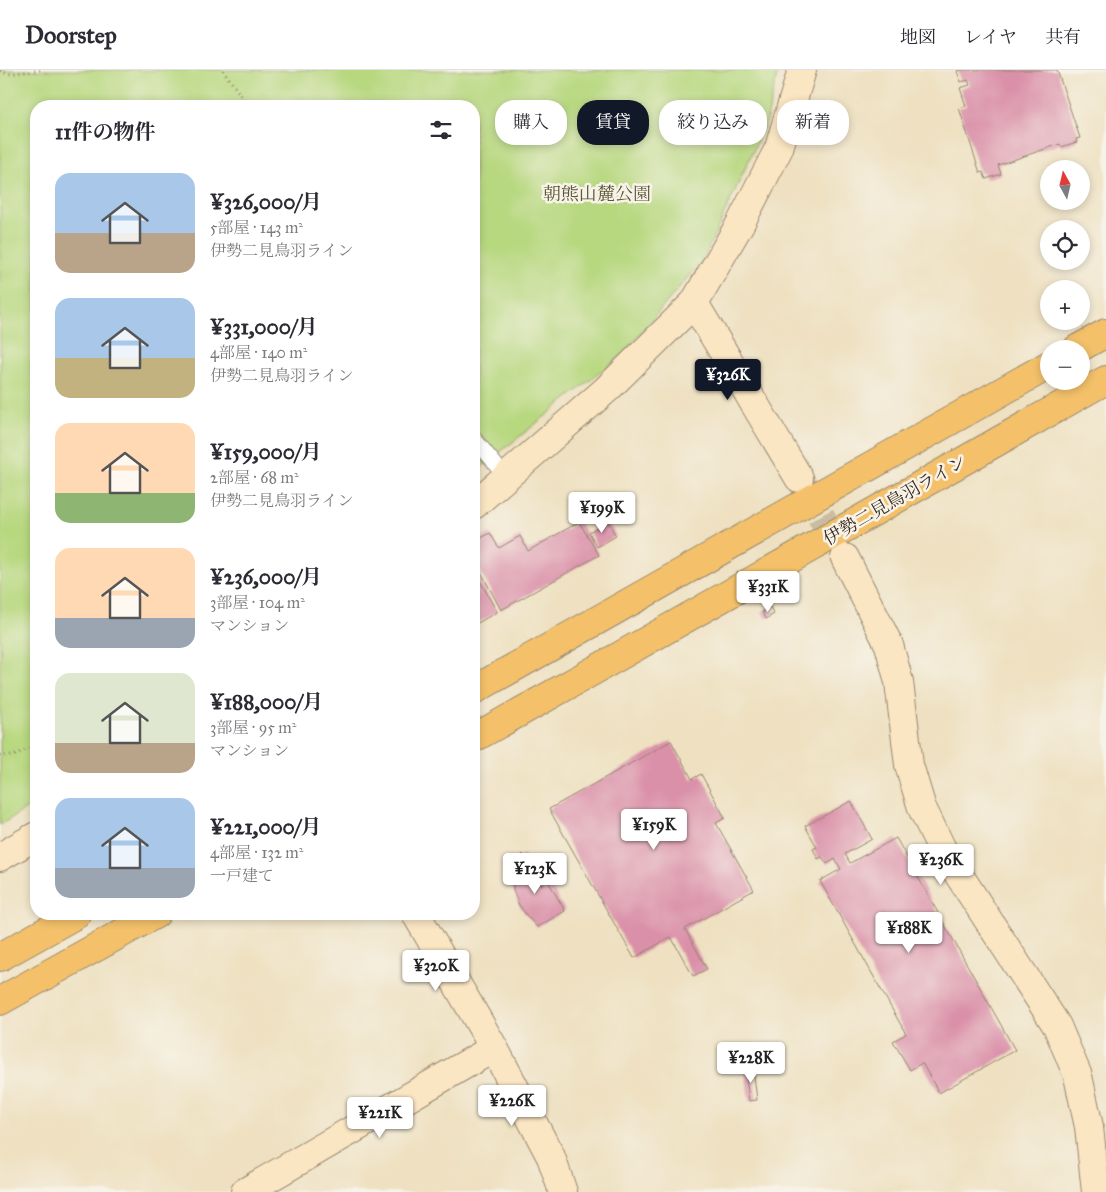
<!DOCTYPE html>
<html lang="ja">
<meta charset="utf-8">
<style>
:root{--surface:#fff;--page:#f2f2f3;--text:#2b2b33;--muted:#7c7c81;--line:#e1e1e2;--accent:#111827}
body{margin:0;font-family:"IM FELL Great Primer","Noto Serif JP",serif;background:var(--page);color:var(--text);height:100vh;display:flex;flex-direction:column;font-size:19px;white-space:nowrap}
*{box-sizing:border-box;margin:0}
p{font-size:16px;color:var(--muted)}
.icon{flex:none;width:28px;height:28px;fill:none;stroke:currentColor;stroke-width:2;stroke-linecap:round;stroke-linejoin:round}
.map{position:relative;flex:1;overflow:hidden}
.drawer{position:absolute;left:30px;top:30px;width:450px;height:820px;display:flex;flex-direction:column;background:var(--surface);border-radius:20px;box-shadow:0 2px 8px #0003}
.drawer>*{flex:none}
.hud{position:absolute;left:495px;top:30px;width:475px;height:45px;display:flex;gap:10px}
.needle{width:32px;rotate:352deg}
.tools{position:absolute;left:1040px;top:90px;display:grid;gap:10px}
.tools a{display:grid;place-items:center;width:50px;height:50px;border-radius:50%;background:var(--surface);box-shadow:0 2px 8px #0003;font-size:25px}
.price{position:absolute;translate:-50% -42px;padding:0 11px;border-radius:5px;background:#fff;color:#222;font-size:16px;line-height:32px;filter:drop-shadow(0 1px 2px #0008)}
.price::after{content:'';position:absolute;left:50%;top:30px;width:15px;height:11px;margin-left:-8px;background:inherit;clip-path:polygon(0 0,100% 0,50% 100%)}
.price.active{background:var(--accent);color:#fff}
ul{padding:0;list-style:none}
li{display:flex;align-items:center;gap:15px;height:125px;padding:0 25px}
li span{display:grid;place-items:center;flex:none;width:140px;height:100px;border-radius:15px;color:#555}
li>.icon{margin-inline-start:auto}
span .icon{width:60px;height:60px;fill:#fffc;stroke-width:1}
li b{font-size:21px}
h2{display:flex;justify-content:space-between;align-items:center;height:60px;padding:0 25px;font-size:21px}
.tag{padding:0 18px;border-radius:20px;background:var(--surface);box-shadow:0 2px 8px #0003;font-size:18px;line-height:45px}
.tag.active{background:var(--accent);color:#fff}
header{display:flex;align-items:center;gap:30px;box-sizing:border-box;height:70px;padding:0 25px;background:var(--surface);border-bottom:1px solid var(--line)}
header strong{font-size:24px}
nav{display:flex;gap:28px;margin-inline-start:auto;font-size:18px}
.map>svg:first-child{display:block}
.green{fill:#b8d880;stroke:#7a814f}
.building{fill:#da90a9}
.lines{fill:none;stroke-linecap:round;stroke-linejoin:round}
.secondary-tunnel{stroke:#cabca0;stroke-width:28;stroke-dasharray:28 14;stroke-linecap:butt}
.lane-casing{stroke:#94856f;stroke-width:16}
.secondary-casing{stroke:#94856f;stroke-width:30}
.primary-casing{stroke:#94856f;stroke-width:30}
.path{stroke:#94856f;stroke-width:3;stroke-dasharray:1 4;stroke-linecap:butt}
.lane{stroke:#fff;stroke-width:14}
.secondary{stroke:#fbe6c3;stroke-width:28}
.primary{stroke:#f4c16a;stroke-width:28}
.labels{text-anchor:middle;dominant-baseline:central;stroke-width:5;stroke-linejoin:round;paint-order:stroke}
.park-label{font-size:18px;fill:#5a5636;stroke:#f7f3e8}
.street-label{font-size:18px;fill:#3b2a1e;stroke:#f7f3e8}
</style>
<header>
<strong>Doorstep</strong>
<nav><a>地図</a><a>レイヤ</a><a>共有</a></nav>
</header>
<div class="map">
<svg width="1106" height="1122" viewBox="0 0 1106 1122">
<rect width="100%" height="100%" fill="#f7f3e8"/>
<filter id="ink" filterUnits="userSpaceOnUse"><feTurbulence type="fractalNoise" baseFrequency=".02" numOctaves="2"/><feDisplacementMap in="SourceGraphic" scale="10" xChannelSelector="R" yChannelSelector="G"/><feConvolveMatrix kernelMatrix="1 2 1 2 8 2 1 2 1" color-interpolation-filters="sRGB"/></filter>
<filter id="wash" filterUnits="userSpaceOnUse"><feTurbulence type="fractalNoise" baseFrequency=".0096" numOctaves="4" result="noise"/><feDisplacementMap in="SourceGraphic" scale="20" xChannelSelector="R" yChannelSelector="G"/><feGaussianBlur stdDeviation="1.12" result="paint"/><feColorMatrix in="noise" values="0 0 0 0 0 0 0 0 0 0 0 0 0 0 0 0 0 1.4 0 .05"/><feComposite in="paint" operator="in"/></filter>
<g filter="url(#wash)">
<rect width="100%" height="100%" fill="#eee0c0"/>
<!-- green -->
<path class="green" d="M0,0H778L766,53L704,188L623,284L474,403V36H36V733L0,755Z"/>
<g id="blocks">
<!-- building -->
<path class="building" d="M961,0H1057L1080,68L1076,69L1077,72L1061,77L1060,74L998,95L1001,104L986,109L983,102L980,103L959,38L966,36L960,18L970,15L968,10L961,12L957,1Z
M579,452L599,485L501,540L474,489V472L490,463L499,478L520,466L528,481Z
M608,452L616,466L597,477L589,462Z
M474,500L497,542L474,555Z
M770,537L774,544L766,549L762,542Z
M671,671L692,709L701,704L725,748L716,753L754,820L685,859L707,899L693,906L671,867L634,888L549,739Z
M851,731L872,769L845,784L850,793L896,768L1015,980L939,1023L922,993L910,1000L893,971L906,964L820,811L841,799L835,789L827,794L822,787L818,789L813,779L817,777L805,756Z
M523,784L541,815L548,811L565,841L537,857L527,846L519,835L513,820V806L516,795Z
M753,998L757,1030L749,1031L745,999Z"/>
</g>
</g>
<g filter="url(#ink)">
<use href="#blocks" fill-opacity="0" stroke="#94856f" stroke-width="1"/>
<g class="lines">
<!-- secondary-tunnel -->
<path class="secondary-tunnel" d="M800,409L844,487"/>
<defs>
<path id="lane" d="M474,368L506,407"/>
<path id="secondary" d="M694,233L799,408
M474,435L607,319L694,233L740,154L779,78L802,0
M845,488L889,575L899,612L909,695L922,738L942,779L1057,956L1078,1006L1089,1057L1096,1122
M0,787L36,766
M416,844L494,978L551,1087L563,1122
M245,1122L494,978"/>
<path id="primary" d="M1077,279L1106,263
M474,620L1049,295
M474,668L579,609L1106,310
M0,887L77,844
M0,931L156,844"/>
</defs>
<!-- lane casing -->
<use href="#lane" class="lane-casing"/>
<!-- secondary casing -->
<use href="#secondary" class="secondary-casing"/>
<!-- primary casing -->
<use href="#primary" class="primary-casing"/>
<!-- path -->
<path class="path" d="M223,0L248,36
M0,1L8,4L44,0
M0,686H13L36,675"/>
<!-- lane -->
<use href="#lane" class="lane"/>
<!-- secondary -->
<use href="#secondary" class="secondary"/>
<!-- primary -->
<use href="#primary" class="primary"/>
</g>
</g>
<g class="labels">
<!-- park labels -->
<g class="park-label">
<text x="597" y="124">朝熊山麓公園</text>
</g>
<!-- street labels -->
<g class="street-label">
<text transform="translate(895 430) rotate(-30)">伊勢二見鳥羽ライン</text>
</g>
</g>
</svg>
<div class="tools">
<a><svg class="needle" viewBox="-14 -14 28 28"><path d="M0-13l5 13h-10z" fill="#e53935"/><path d="M0 13l5-13h-10z" fill="#7c7c81"/></svg></a>
<a><svg class="icon" aria-label="locate" viewBox="0 0 24 24"><circle cx="12" cy="12" r="6"/><path d="M12 2v4M12 18v4M2 12h4M18 12h4"/></svg></a>
<a>+</a>
<a>−</a>
</div>
<b class="price active" style="left:728px;top:331px">¥326K</b>
<b class="price" style="left:602px;top:464px">¥199K</b>
<b class="price" style="left:768px;top:543px">¥331K</b>
<b class="price" style="left:654px;top:781px">¥159K</b>
<b class="price" style="left:941px;top:816px">¥236K</b>
<b class="price" style="left:535px;top:825px">¥123K</b>
<b class="price" style="left:909px;top:884px">¥188K</b>
<b class="price" style="left:436px;top:922px">¥320K</b>
<b class="price" style="left:751px;top:1014px">¥228K</b>
<b class="price" style="left:512px;top:1057px">¥226K</b>
<b class="price" style="left:380px;top:1069px">¥221K</b>
<div class="hud">
<a class="tag">購入</a>
<a class="tag active">賃貸</a>
<a class="tag">絞り込み</a>
<a class="tag">新着</a>
</div>
<section class="drawer">
<h2>11件の物件<svg class="icon" aria-label="filters" viewBox="0 0 24 24"><path d="M4 7h16M4 17h16"/><circle cx="9" cy="7" r="2"/><circle cx="15" cy="17" r="2"/></svg></h2>
<ul>
<li><span style="background:linear-gradient(#a9c7e8 60%,#b9a48a 0)"><svg class="icon" aria-label="home" viewBox="0 0 24 24"><path d="M3 11l9-7 9 7M6 9v11h12V9"/></svg></span><div><b>¥326,000/月</b><p>5部屋 · 143 m²</p><p>伊勢二見鳥羽ライン</p></div></li>
<li><span style="background:linear-gradient(#a9c7e8 60%,#c2b280 0)"><svg class="icon" aria-label="home" viewBox="0 0 24 24"><path d="M3 11l9-7 9 7M6 9v11h12V9"/></svg></span><div><b>¥331,000/月</b><p>4部屋 · 140 m²</p><p>伊勢二見鳥羽ライン</p></div></li>
<li><span style="background:linear-gradient(#ffd9b3 70%,#8fb573 0)"><svg class="icon" aria-label="home" viewBox="0 0 24 24"><path d="M3 11l9-7 9 7M6 9v11h12V9"/></svg></span><div><b>¥159,000/月</b><p>2部屋 · 68 m²</p><p>伊勢二見鳥羽ライン</p></div></li>
<li><span style="background:linear-gradient(#ffd9b3 70%,#9aa5b1 0)"><svg class="icon" aria-label="home" viewBox="0 0 24 24"><path d="M3 11l9-7 9 7M6 9v11h12V9"/></svg></span><div><b>¥236,000/月</b><p>3部屋 · 104 m²</p><p>マンション</p></div></li>
<li><span style="background:linear-gradient(#dfe7d0 70%,#b9a48a 0)"><svg class="icon" aria-label="home" viewBox="0 0 24 24"><path d="M3 11l9-7 9 7M6 9v11h12V9"/></svg></span><div><b>¥188,000/月</b><p>3部屋 · 95 m²</p><p>マンション</p></div></li>
<li><span style="background:linear-gradient(#a9c7e8 70%,#9aa5b1 0)"><svg class="icon" aria-label="home" viewBox="0 0 24 24"><path d="M3 11l9-7 9 7M6 9v11h12V9"/></svg></span><div><b>¥221,000/月</b><p>4部屋 · 132 m²</p><p>一戸建て</p></div></li>
</ul>
</section>
</div>
